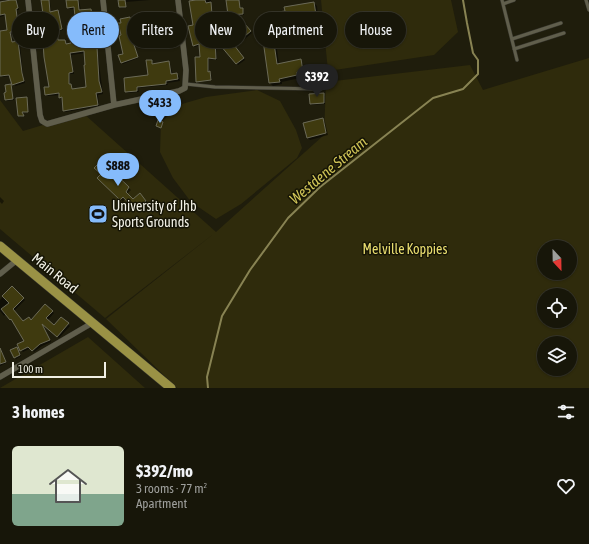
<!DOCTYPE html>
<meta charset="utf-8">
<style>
:root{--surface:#171609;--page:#201f12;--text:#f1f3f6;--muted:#9e9f9c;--line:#36352a;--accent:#85bbfb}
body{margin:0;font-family:"Asap Condensed",sans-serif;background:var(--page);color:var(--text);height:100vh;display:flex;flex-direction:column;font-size:15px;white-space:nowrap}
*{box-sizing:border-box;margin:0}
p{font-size:13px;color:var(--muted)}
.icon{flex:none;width:22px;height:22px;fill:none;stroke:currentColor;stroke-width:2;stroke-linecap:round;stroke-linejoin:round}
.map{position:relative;height:388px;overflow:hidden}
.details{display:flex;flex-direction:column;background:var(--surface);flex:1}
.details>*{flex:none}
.hud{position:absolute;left:12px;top:12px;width:565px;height:36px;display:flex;gap:8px}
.needle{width:26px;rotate:158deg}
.controls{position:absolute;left:537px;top:240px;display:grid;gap:8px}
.controls a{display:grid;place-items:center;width:40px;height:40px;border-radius:50%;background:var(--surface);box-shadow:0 1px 3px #0004,0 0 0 1px var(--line);font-size:20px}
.scale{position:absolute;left:12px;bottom:10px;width:94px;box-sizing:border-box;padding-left:4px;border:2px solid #f1f0e5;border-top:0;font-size:11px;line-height:14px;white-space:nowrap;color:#f1f0e5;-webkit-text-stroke:3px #151405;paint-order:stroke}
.price{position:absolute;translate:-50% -34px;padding:0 9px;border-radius:14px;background:var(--accent);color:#111;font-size:13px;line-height:26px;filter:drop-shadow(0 1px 2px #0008)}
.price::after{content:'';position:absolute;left:50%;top:24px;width:12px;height:9px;margin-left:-6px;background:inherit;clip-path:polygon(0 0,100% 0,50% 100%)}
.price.current{background:#222;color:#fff}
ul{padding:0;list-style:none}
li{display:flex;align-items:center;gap:12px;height:100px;padding:0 12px}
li+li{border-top:1px solid var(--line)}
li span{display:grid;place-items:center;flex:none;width:112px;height:80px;border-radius:6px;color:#555}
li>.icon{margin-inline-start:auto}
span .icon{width:48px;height:48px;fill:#fffc;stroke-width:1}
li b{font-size:17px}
h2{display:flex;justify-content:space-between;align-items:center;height:48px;padding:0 12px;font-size:17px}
.chip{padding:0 14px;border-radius:18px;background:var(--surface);box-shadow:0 1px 3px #0004,0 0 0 1px var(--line);font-size:14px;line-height:36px}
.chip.current{background:var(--accent);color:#111}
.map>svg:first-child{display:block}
.green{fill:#2f2b0c;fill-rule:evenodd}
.shadow{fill:#0007;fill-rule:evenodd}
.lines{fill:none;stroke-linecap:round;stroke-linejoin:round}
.stream{stroke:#888353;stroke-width:2}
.building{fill:#3f3a0f;stroke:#6b6a57;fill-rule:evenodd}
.service-casing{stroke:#37362e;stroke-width:4}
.minor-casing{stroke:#37362e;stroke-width:6}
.primary-casing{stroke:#37362e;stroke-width:10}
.service{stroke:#605e4c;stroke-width:3}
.minor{stroke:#605e4c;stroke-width:5.5}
.primary{stroke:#9a9245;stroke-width:9}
.labels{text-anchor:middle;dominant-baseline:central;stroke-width:3;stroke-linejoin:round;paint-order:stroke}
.poi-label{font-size:14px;fill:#f1f0e5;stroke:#151405;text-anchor:start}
.park-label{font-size:14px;fill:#eade70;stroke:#151405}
.street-label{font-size:14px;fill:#f1f0e5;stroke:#151405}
.water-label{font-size:15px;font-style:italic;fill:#d1c557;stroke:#151405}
</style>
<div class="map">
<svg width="589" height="388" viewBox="0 0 589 388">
<rect width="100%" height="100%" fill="#1f1d0c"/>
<!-- green -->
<path class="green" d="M321,0H451L458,32L434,55L328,71Z
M589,58V388H177L106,319L216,232L324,135L326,82L470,65L483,90ZM544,247H570V273H544ZM544,295H570V321H544ZM544,343H570V369H544Z
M257,90L280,101L296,130L302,148L297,158L241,204L216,219L191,202L173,178L160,152L161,122L182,104L206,97Z
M0,100L23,131L83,113L216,232L105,318L0,229Z
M88,337L145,388H0Z"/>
<!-- shadow -->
<path class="shadow" d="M4,0H17L19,10H17L20,32L11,34L13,43L18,42L20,44L23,75L25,83L15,86L11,76L3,77L1,75L0,32L8,31L6,15L0,17V3L5,2Z
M42,0L50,1L51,13L57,11L59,13L63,30L58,31L59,41H65L67,45L85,39V26L79,27L77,25L76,9H70L68,8L67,0H80H79L81,11L91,10L92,11L103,94L98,95L99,106L66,112L64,110L63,99L60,97V95L48,96L46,95L50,88L46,43L47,29ZM85,53L87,88L73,90L70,85V74H74L71,55Z
M117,0H150L126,2V8H121Z
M198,0H211L213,15L208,16L209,18L204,19L206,28L208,27L210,29L212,39H216L217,60L209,59V72L211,74L212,79L197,80L201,58L200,45L195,47L194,45V26Z
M227,0H239L241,9L243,10L244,15L230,16Z
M314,3L317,6L318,18L285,23L292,33L288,36L278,24H275L273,22L280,17Z
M164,17L169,33L171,34L172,41L161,42L159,38L135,42L136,46H134L138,58L123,64L122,62L124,54L122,36L129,18L133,33L142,32L143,34L156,32Z
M238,17L252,33L235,47L245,60L238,65L217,39H220L231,29Z
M271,23L274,26L279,65L300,61L303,64L305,73L299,74L300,78L282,82V84L273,86L270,83L268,29Z
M151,61L153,64L168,62L170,64L173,75L177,74L179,76L180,81L167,83L168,85L138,88L139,92L128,93L126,91L149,76Z
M10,85L14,100L7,101L5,94Z
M323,94L325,96V104L312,105L310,103Z
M26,98L28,112L22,113L24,116L20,117L19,116Z
M322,119L325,122L328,135L310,140L308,138Z
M108,168L131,190L127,194L133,200L140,194L148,203L138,212L126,198L123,202L98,178Z
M0,197L4,201L2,204L0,202Z
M12,287L25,300L14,311L23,322L31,321L45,305L54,313L47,321L54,327L61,318L70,326L59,338L42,322L51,342L42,346L34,352L31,348L23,352L21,350L26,341L13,321L6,314L4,316L0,311V300Z
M18,350L21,356L16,359L15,357Z
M0,353L3,354L6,363L0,366Z"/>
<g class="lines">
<!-- stream -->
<path class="stream" d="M208,388L207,377L222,316L250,270L288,218L320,187L433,98L463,89L478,74V60L473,53L467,23L463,0"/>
</g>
<!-- building -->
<path class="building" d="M11,0H16L18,8L16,9L19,31L10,32L12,42L18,41L22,73L24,81L12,85L9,75L0,76V31L7,30L5,14L0,15V2Z
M41,0H49L50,12L58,10L62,29L57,30L58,40H65L66,44L71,43V41L84,38V24L76,26L74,7L67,8L66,0H78L79,10L91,9L97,47L99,81L102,92L96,93L98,105L63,111L62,97L59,98V93L45,95L44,87H49L44,57L43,42H45L43,28H45L42,14H43ZM84,51L85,65H84L86,87L72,89L71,84H69V73L73,72L70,53Z
M118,0H125L126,7H119Z
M196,0H205L206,3L211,2L212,14L207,15L208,16L203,17L205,27L209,26L211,39L219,38L230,29L226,23L238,16L251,31L234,45L244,58L236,64L215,39L216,59L208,58V72L210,71L211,80L196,82L195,57H200L199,44L193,46L188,26L193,25L189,1Z
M226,0H239L240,8H243V14L228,15Z
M314,2L316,15L283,20L290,30L284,34L275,21H271L279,16L278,12L285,11L284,7Z
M164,15L168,32L170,31L171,40L158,41V37L134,41L135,45H134L138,57L121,63L118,55L123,54L119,36L121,35L118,23H121L120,19L130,17L133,32L142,31V33L155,31L153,17Z
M267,19L270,23L271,22L277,64L301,59L303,71L297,72V75L279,79L280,82L269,83L262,33L267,29L262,22Z
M146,60H152V64L169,61L171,74L177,73L178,79L166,81V84L137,87V91L125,92L124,78L148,75Z
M11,84L13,99L5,100L4,93L6,92L5,85Z
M324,93V103L310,104L309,94Z
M27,97L28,112H22L24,116H18L16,98Z
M323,118L326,133L307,138L303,123Z
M158,120L163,122L161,128L156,126Z
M98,164L105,170L108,167L129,187L126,192L133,199L140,193L146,201L135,210L123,197L120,200L97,178L101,174L94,168Z
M12,286L24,298L13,309L23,321L29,317L31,320L45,304L53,311L46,318L54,325L61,317L69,323L57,337L42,324L50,340L40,344L32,351L28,347L20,351L17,344L24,341L11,319L10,320L1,309L9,303L2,296Z
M17,347L20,355L14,358L10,350Z
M0,348L6,362L0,364Z"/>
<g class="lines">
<defs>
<path id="service" d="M502,0L517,60
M586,0L589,10
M503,4L514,0
M512,39L561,23
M514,49L564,33
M186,84L215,87L321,89"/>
<path id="minor" d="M28,0L40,115L42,121L47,124L114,105L179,91L185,88L186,70L178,0
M103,0L114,105
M0,274L17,260
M0,377L87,326L92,322"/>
<path id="primary" d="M0,246L171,388"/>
</defs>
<!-- service casing -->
<use href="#service" class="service-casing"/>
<!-- minor casing -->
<use href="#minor" class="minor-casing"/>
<!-- primary casing -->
<use href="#primary" class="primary-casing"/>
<!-- service -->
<use href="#service" class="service"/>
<!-- minor -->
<use href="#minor" class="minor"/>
<!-- primary -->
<use href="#primary" class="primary"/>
</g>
<!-- icons -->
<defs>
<symbol id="stadium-square" viewBox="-11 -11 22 22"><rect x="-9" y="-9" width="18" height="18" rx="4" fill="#85bbfb" stroke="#151405"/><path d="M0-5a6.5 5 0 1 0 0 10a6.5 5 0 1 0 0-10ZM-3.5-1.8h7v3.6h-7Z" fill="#111"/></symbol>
</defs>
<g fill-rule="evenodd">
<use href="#stadium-square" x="87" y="203" width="22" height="22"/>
</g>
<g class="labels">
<!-- poi labels -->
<g class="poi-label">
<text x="112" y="206">University of Jhb<tspan x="112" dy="16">Sports Grounds</tspan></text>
</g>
<!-- park labels -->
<g class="park-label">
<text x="405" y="249">Melville Koppies</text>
</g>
<!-- street labels -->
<g class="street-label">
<text transform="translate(55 273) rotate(39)">Main Road</text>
</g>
<!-- water labels -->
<g class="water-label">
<text transform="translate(328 170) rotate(-40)">Westdene Stream</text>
</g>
</g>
</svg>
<div class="controls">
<a><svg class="needle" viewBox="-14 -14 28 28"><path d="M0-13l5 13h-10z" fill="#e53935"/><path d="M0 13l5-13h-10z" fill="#9e9f9c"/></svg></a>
<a><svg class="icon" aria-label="locate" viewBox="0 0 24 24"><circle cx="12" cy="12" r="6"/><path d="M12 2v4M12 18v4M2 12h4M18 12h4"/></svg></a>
<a><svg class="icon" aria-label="layers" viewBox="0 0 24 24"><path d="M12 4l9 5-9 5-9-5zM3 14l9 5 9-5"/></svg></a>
</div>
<div class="scale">100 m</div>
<b class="price current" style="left:317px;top:98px">$392</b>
<b class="price" style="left:160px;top:124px">$433</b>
<b class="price" style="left:118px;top:187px">$888</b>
<div class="hud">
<a class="chip">Buy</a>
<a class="chip current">Rent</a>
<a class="chip">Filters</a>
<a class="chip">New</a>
<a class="chip">Apartment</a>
<a class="chip">House</a>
</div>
</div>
<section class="details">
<h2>3 homes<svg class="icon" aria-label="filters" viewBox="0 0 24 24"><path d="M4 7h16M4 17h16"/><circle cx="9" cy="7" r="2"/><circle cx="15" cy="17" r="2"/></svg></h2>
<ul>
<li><span style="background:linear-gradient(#dfe7d0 60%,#7fa58c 0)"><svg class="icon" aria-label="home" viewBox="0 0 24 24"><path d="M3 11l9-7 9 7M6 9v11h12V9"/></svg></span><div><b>$392/mo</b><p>3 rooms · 77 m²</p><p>Apartment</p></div><svg class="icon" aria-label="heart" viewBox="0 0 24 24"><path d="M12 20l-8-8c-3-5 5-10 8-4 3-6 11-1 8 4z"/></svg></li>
</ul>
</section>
